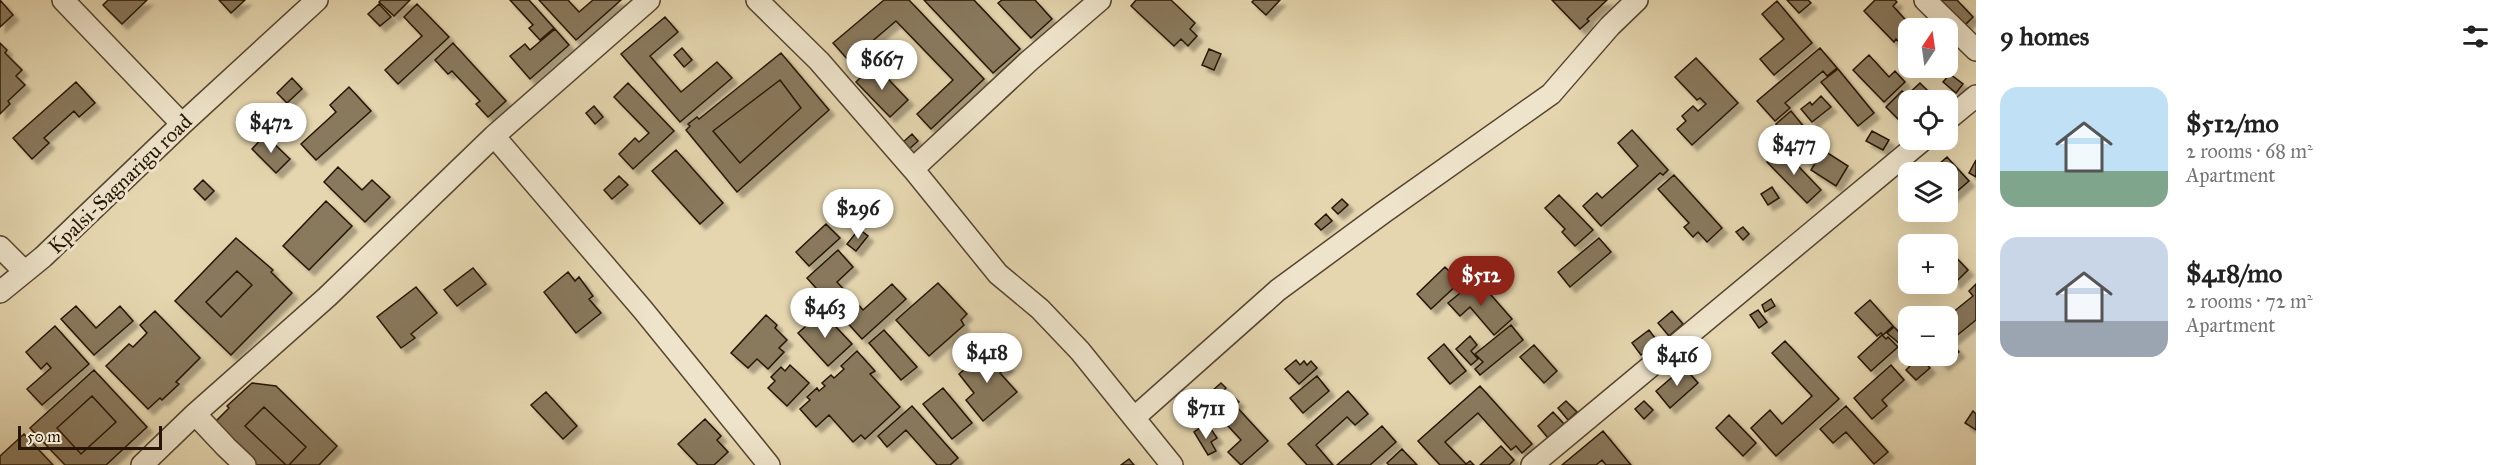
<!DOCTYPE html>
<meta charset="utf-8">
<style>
:root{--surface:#fff;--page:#f6f6f6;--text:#222;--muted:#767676;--accent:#8f2418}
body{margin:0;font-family:"IM FELL Great Primer",serif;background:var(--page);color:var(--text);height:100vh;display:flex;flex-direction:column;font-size:22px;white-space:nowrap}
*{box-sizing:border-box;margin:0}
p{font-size:20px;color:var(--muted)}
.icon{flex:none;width:33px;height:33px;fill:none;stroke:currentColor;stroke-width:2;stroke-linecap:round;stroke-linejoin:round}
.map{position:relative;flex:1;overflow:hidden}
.side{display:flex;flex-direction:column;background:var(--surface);width:540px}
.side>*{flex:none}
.needle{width:39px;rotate:13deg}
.buttons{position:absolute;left:1898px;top:18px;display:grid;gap:12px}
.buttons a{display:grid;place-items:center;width:60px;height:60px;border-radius:12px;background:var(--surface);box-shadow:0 6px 24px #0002;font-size:30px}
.scale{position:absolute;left:18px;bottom:15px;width:144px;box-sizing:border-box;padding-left:6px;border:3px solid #261504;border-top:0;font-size:16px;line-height:21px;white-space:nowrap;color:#261504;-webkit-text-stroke:4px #eee4cb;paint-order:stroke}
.price{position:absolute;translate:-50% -51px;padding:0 14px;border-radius:21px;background:#fff;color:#222;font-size:20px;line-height:39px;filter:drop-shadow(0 2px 3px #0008)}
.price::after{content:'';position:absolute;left:50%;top:36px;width:18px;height:14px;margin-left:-9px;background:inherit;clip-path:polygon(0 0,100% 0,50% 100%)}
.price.selected{background:var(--accent);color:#fff}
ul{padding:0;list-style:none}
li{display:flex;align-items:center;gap:18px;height:150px;padding:0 24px}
li span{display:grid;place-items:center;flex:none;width:168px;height:120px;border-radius:18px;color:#555}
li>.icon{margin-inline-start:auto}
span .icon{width:72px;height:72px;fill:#fffc;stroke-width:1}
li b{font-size:26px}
h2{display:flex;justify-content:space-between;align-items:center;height:72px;padding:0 24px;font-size:26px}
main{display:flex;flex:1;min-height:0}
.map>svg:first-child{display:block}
.building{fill:#89795d;stroke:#261504;stroke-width:1.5;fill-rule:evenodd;filter:url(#shadow)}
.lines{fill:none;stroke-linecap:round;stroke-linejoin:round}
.minor-casing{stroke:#56452f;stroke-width:24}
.minor{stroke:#eee4cb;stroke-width:21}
.labels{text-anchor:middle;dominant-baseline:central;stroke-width:6;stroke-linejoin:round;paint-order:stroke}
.street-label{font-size:21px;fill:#261504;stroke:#eee4cb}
</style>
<main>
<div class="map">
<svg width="1976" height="465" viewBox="0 0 1976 465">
<defs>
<filter id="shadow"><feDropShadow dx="5.5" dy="5.5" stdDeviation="1.5" flood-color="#0004"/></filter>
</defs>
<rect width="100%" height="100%" fill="#e5d6af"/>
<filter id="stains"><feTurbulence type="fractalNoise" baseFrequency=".00333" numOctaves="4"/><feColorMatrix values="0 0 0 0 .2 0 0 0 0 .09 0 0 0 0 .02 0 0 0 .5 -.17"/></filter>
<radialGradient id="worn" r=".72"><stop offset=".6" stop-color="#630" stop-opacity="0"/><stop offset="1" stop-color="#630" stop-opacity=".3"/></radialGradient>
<!-- building -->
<path class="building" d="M0,0L13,15L0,27Z
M108,0H147L122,24L103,5Z
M219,0H245L231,13Z
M381,0H410L394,16L379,2Z
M510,0H529L554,28L540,40L529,28L533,25Z
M539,0H568L579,12L593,0H621L576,40Z
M884,0H909L984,79L931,129L917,114L953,80L896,21L849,61L833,43Z
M924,0H974L1020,49L993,73Z
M1002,0H1035L1052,19L1031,38L998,3Z
M1136,0H1171L1195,23L1190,29L1197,36L1188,46L1181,39L1174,46L1131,6Z
M1254,0H1280L1266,15L1252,2Z
M1552,0H1607L1587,19L1589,21L1580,29Z
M1787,0H1808L1811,3L1799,13Z
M1875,0H1895L1897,2L1893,6L1912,27L1916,24L1920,28H1908V51L1896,39L1894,42L1864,11Z
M1939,0H1957L1973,17L1961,29Z
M1777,1L1812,43L1774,75L1760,59L1784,39L1762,14Z
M379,4L391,17L380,26L368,14Z
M417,4L449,37L398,84L385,70L422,36L404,17Z
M665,17L678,32L650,56L681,92L717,62L732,78L680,122L621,54Z
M555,29L569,45L530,79L510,56L525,44L530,50Z
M0,43L7,50L5,53L22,70L16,76L25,85L8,101L10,104L0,114Z
M453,43L506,101L488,117L476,104L480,101L452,71L448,74L435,60Z
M682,48L692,60L684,67L674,55Z
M1820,48L1837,68L1827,76L1823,71L1785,103L1790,108L1775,121L1757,101Z
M1209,49L1221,54L1214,70L1202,65Z
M781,53L829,110L737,192L686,130L690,126L688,124L697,117L699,119ZM780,80L801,108L740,163L713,131Z
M1869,55L1889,77L1895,71L1905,82L1884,102L1853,70Z
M1696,58L1738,103L1692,145L1677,129L1686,121L1682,116L1693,106L1698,111L1706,104L1700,98L1697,100L1675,77Z
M874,64L908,100L890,117L856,82Z
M1838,69L1874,113L1858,126L1821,82Z
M1950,74L1963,84L1956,93L1943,82Z
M292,78L302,89L287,103L277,93Z
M780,80L801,108L740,163L713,131Z
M76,82L95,103L79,117L74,111L44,138L49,143L32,159L13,138Z
M628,83L674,131L633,169L619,154L635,138L639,142L649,133L614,97Z
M1920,83L1936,99L1908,100L1907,128L1886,107L1902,91L1907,95Z
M349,87L371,111L316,160L301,144L336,112L330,105Z
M1821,96L1831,107L1812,122L1801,109L1810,102L1812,105Z
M594,106L603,117L595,124L586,113Z
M1791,111L1823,150L1808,163L1776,124Z
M1632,130L1668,170L1663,175L1660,173L1601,226L1583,206L1597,193L1602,198L1638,166L1618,143Z
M1872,131L1889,140L1883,150L1866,141Z
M912,134L918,141L907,151L901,144Z
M265,135L290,159L276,173L252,149Z
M1781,148L1821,190L1807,203L1767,162Z
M676,150L723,203L700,224L652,171Z
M1823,150L1848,166L1836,186L1811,170Z
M1947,157L1969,181L1947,200V172H1930Z
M1976,160V177L1969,173Z
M338,167L362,190L372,180L390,197L365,222L324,182Z
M1674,175L1722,228L1707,242L1698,232L1693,237L1684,227L1689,223L1658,189Z
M619,176L628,185L612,199L604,190Z
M203,180L214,191L205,200L194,189Z
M1772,187L1779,198L1768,205L1761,194Z
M1559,195L1593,230L1575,246L1562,232L1565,229L1545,208Z
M1342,199L1348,205L1338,214L1332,208Z
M326,201L352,226L309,270L283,246Z
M1326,214L1332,221L1321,230L1315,224Z
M826,224L840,238L809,266L796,252Z
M1743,227L1749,234L1743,240L1736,232Z
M859,229L868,236L856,251L847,244Z
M236,238L273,270L271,272L292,293L231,355L175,301ZM237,271L252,285L221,317L206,302Z
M1599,238L1611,252L1570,287L1558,272Z
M1947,248L1968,270L1955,283L1947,274Z
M838,250L853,267L837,282L863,310L892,284L906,299L862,339L807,278Z
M1445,267L1460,282L1431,309L1417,294Z
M473,268L486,284L457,306L444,290Z
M237,271L252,285L221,317L206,302Z
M568,272L575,281L579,277L593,296L589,299L601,313L576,333L544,292Z
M1477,279L1512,319L1494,335L1470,307L1460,316L1448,303Z
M938,283L967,314L961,320L964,325L929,356L896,320Z
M1976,284V320L1950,341L1959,352L1943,365L1936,356H1947V317L1973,296L1969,291Z
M416,287L437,313L411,334L415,338L401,348L377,317Z
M1771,299L1775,306L1765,312L1762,305Z
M1870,300L1893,326L1883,335L1881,333L1877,336L1855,313Z
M76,306L96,328L120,306L133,321L94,355L61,319Z
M1758,310L1767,322L1759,328L1750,315Z
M155,311L200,358L176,382L179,384L162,400L160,398L148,409L106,366L129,344L133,347L147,333L140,325Z
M1672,311L1683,324L1669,336L1658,323Z
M822,312L852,344L828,366L798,333Z
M766,315L777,325L775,328L787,340L779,348L784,352L768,369L757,359L748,368L731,353Z
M1511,325L1523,340L1480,375L1475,369L1483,362L1475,354Z
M55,326L89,364L42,405L27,389L51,368L47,363L41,369L26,352Z
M1894,327L1906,339L1900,344L1887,333Z
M884,330L917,367L901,380L869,343Z
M1649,330L1658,342L1641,355L1632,343Z
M1882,335L1886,339L1888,337L1898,347L1871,371L1858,357Z
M1470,336L1477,345L1471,351L1478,359L1471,365L1456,349Z
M1785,341L1839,399L1776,456L1751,428L1770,410L1782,424L1812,396L1772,353Z
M1444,344L1466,371L1450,384L1428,358Z
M1534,345L1557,371L1544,383L1520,357Z
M857,351L875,371L870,374L900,407L865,439L861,435L853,442L829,415L816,427L800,409L810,400L807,397L817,388L819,391L825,386L822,383L831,375L834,378L844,369L841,366Z
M995,351L1008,366L1000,373L1017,392L983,421L966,400L974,393L959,374L985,352L988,356Z
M1908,352V356H1919L1930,368L1916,380L1906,370L1910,366L1902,357Z
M1296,360L1300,365L1304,361L1307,365L1311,361L1317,368L1299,384L1285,369Z
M790,365L809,383L787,406L768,388L775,381L771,377L781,367L785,371Z
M1891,365L1904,380L1882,400L1887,406L1872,419L1854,398Z
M1684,367L1698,383L1670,408L1656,391Z
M94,370L147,427L106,465H65L30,428ZM92,396L116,422L81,454L57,428Z
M1317,376L1329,391L1303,413L1290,398Z
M252,383L276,386L337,446L319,465H289L306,447L264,407L245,426L286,465H255L213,424L229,408L227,406Z
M1221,383L1226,388L1223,391L1232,400L1235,398L1239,402L1235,405L1268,441L1241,465L1228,452L1241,440L1203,399Z
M1480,386L1532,444L1522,453L1516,446L1511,450L1478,413L1445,442L1466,464L1470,461L1474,465H1440L1418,441Z
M943,388L972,423L952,439L923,404Z
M1348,391L1368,414L1355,425L1347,417L1316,445L1333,465H1307L1288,444Z
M546,392L577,426L563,439L531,405Z
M92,396L116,422L81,454L57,428Z
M1566,401L1577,412L1568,420L1558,408Z
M1644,401L1653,410L1644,419L1635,409Z
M912,406L958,458L950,465H937L906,430L887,447L878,436Z
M1846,406L1888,452L1874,464L1846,432L1833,443L1820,429Z
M264,407L306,447L289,465H286L245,426Z
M1973,411L1976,414V430L1965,423Z
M1553,412L1564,424L1548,438L1538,426Z
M1729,415L1756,443L1743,456L1716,428Z
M705,419L721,436L717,440L728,452L714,465H698L678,444Z
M1382,426L1396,442L1370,465H1337Z
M1201,427L1205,433L1211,429L1217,438L1211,442L1216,451L1208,455L1194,432Z
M1603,431L1631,465H1606L1602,460L1596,465H1562Z
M24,434L53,465H0V456Z
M1501,446L1514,460L1509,465H1480Z
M1402,449L1417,465H1389L1387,463Z
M1129,459L1134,465H1121Z"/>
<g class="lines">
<defs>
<path id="minor" d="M63,0L182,124
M757,0L819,61L913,169L998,274L1040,309L1080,351L1172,465
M1925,0L1976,50
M1947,120L1976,96
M494,136L643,310L769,465
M913,169L1029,61L1100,0
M0,247L24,271
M0,292L43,257L182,124L317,0
M195,414L226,447L245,465
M1135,417L1278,290L1384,212L1551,94L1610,26L1637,0
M142,465L195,414L327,297L494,136L649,0
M1532,465L1923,140"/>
</defs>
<!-- minor casing -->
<use href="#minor" class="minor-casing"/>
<!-- minor -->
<use href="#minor" class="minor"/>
</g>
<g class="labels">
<!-- street labels -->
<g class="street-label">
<text transform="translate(120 184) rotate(-44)">Kpalsi-Sagnarigu road</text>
</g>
</g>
<rect width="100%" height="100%" filter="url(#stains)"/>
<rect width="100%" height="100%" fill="url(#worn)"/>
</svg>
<div class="buttons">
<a><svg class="needle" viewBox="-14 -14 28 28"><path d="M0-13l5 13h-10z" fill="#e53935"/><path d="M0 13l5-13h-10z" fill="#767676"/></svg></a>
<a><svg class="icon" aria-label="locate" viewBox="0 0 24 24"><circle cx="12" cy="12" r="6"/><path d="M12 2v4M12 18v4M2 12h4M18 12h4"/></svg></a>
<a><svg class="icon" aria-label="layers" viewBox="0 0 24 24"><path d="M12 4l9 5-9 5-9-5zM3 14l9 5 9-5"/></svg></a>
<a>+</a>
<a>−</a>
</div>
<div class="scale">50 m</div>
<b class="price" style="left:882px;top:91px">$667</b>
<b class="price" style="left:271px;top:154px">$472</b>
<b class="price" style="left:1794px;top:176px">$477</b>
<b class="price" style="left:858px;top:240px">$296</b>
<b class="price selected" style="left:1481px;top:307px">$512</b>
<b class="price" style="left:825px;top:339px">$463</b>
<b class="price" style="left:987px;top:384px">$418</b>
<b class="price" style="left:1677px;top:387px">$416</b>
<b class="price" style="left:1206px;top:440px">$711</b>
</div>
<section class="side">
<h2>9 homes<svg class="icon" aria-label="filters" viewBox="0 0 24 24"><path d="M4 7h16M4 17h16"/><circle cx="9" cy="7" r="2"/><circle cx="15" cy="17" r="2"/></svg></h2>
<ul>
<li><span style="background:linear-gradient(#bfe0f5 70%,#7fa58c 0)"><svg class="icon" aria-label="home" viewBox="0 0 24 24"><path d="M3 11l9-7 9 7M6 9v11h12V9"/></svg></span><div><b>$512/mo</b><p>2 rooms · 68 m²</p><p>Apartment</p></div></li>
<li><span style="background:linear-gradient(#c9d6e8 70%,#9aa5b1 0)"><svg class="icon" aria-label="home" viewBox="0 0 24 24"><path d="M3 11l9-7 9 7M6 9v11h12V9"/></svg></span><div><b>$418/mo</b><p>2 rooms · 72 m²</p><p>Apartment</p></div></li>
</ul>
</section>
</main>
